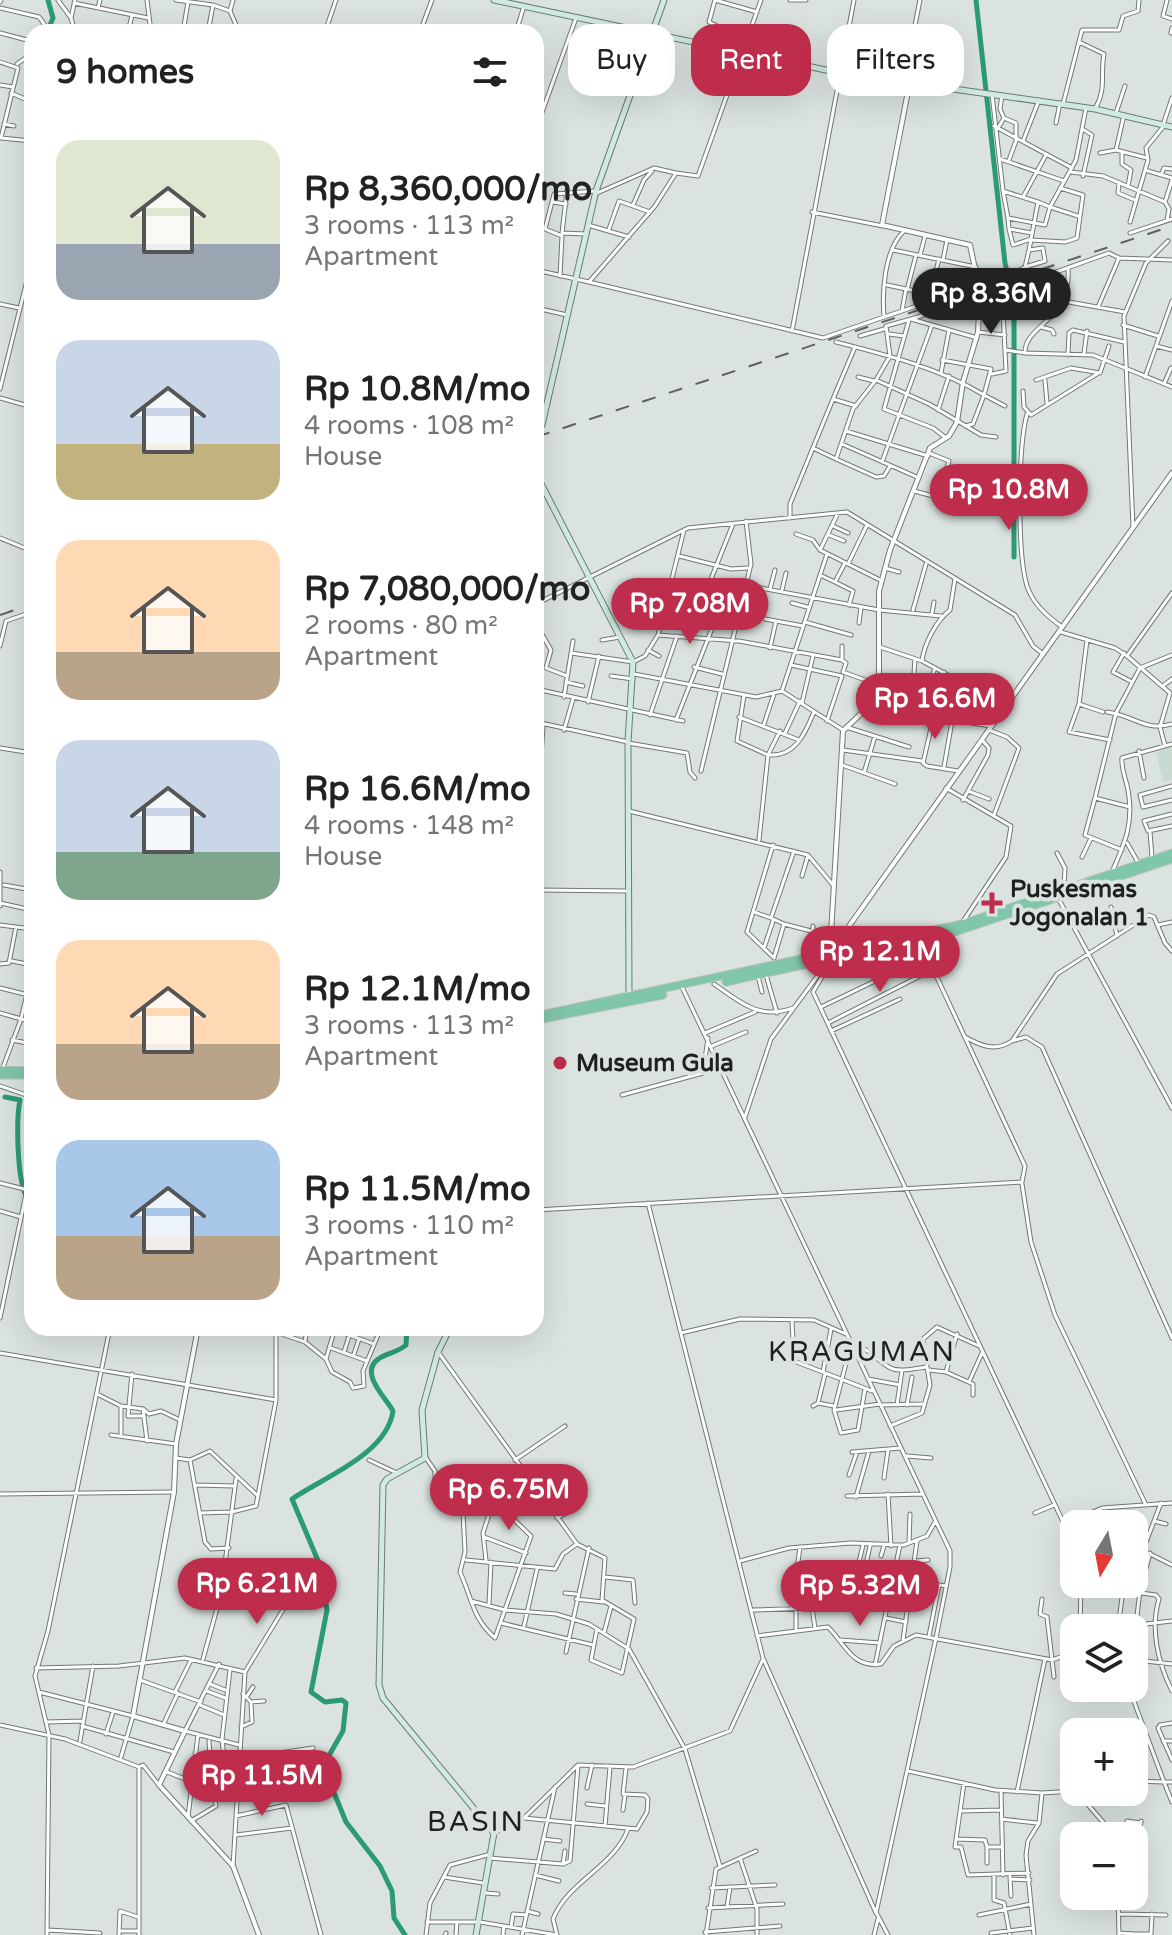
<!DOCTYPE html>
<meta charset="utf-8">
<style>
:root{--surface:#fff;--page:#f2f2f2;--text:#222;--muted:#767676;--accent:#be2d4b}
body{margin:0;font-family:"Varela Round",sans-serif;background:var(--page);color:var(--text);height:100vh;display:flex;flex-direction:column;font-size:30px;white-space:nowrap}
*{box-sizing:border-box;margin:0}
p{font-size:26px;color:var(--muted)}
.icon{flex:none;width:44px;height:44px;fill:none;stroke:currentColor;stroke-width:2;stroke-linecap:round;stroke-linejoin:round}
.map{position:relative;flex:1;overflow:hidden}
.side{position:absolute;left:24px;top:24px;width:520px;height:1312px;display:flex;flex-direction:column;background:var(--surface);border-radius:24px;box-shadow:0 8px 32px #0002}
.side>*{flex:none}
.banner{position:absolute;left:568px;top:24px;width:484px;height:72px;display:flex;gap:16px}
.needle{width:52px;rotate:190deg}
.buttons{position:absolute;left:1060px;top:1510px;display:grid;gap:16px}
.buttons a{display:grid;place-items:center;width:88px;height:88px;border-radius:16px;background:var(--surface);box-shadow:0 8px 32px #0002;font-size:40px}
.price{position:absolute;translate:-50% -68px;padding:0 18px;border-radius:28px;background:var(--accent);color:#fff;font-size:26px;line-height:52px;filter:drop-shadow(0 2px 4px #0008)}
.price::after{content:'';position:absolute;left:50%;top:48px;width:24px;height:18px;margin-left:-12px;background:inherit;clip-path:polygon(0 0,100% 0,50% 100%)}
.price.current{background:#222;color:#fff}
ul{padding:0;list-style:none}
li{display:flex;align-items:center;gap:24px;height:200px;padding:0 32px}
li span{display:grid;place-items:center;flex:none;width:224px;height:160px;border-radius:24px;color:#555}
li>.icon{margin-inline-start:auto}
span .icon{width:96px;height:96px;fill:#fffc;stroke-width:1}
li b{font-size:34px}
h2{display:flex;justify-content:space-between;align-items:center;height:96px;padding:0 32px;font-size:34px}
.chip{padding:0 28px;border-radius:24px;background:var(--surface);box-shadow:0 8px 32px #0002;font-size:28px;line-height:72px}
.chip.current{background:var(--accent);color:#fff}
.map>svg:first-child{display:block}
.built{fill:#c9dad1}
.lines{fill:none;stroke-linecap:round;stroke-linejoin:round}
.river{stroke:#2b9b73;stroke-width:5}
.minor-casing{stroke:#717975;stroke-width:5}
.tertiary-casing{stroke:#717975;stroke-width:6}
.secondary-casing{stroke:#717975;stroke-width:7}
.trunk-casing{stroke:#c0c1c1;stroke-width:9}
.minor{stroke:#fff;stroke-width:3}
.tertiary{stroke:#fff;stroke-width:4}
.secondary{stroke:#cfeadf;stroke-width:5}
.trunk{stroke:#80c6a8;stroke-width:7}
.rail{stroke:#5d6260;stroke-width:2;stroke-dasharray:14 14;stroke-linecap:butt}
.poi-dot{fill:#be2d4b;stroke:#dae3df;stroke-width:3}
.labels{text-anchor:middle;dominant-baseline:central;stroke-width:8;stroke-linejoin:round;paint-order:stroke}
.poi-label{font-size:24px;font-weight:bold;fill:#1e2120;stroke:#dae3df;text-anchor:start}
.quarter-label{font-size:28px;letter-spacing:2px;fill:#1e2120;stroke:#dae3df}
</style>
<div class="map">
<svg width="1172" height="1935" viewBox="0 0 1172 1935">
<rect width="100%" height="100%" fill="#dae3df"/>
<!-- built -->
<path class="built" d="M1172,745V780L1163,782L1155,749Z"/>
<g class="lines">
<!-- river -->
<path class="river" d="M976,0L1005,263L1014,299V557
M47,32L53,18L48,0
M5,1097L20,1100C16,1120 17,1177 26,1196
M405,1935L394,1918L392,1891L380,1866L346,1822L335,1795L319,1773L343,1731L346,1703L342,1700L325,1702L311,1692L327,1610L319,1563L292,1499C324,1477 387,1454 393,1411C386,1398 360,1374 377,1360C386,1353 397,1353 406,1345L407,1328"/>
<defs>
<path id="minor" d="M58,0L71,18L75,32
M147,0L151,32
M176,0L213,5L230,11
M233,0L230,11L239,32
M715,0L709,22L727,31L728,49
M715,0L757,12
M761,0L698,176L676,173L655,206L589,282L823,338L884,317
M790,0H806
M1167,0L1163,16L1172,19
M0,2L1,0
M74,3L148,18
M0,8L39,17L47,28L58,32
M98,8L100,0
M71,18L75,0
M35,32L45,26
M128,32L132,15
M183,32L188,2
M208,32L213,5
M325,32L336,0
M420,32L432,0
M516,32L524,6
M0,33L27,40
M750,33L781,42L775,60
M1171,33L1172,28
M1079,42L1104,54C1100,75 1107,88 1095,109
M757,54L765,36
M0,62L18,68L1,138L32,141
M17,64L27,57L32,35
M904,81L920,0
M0,85L13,87
M11,93L32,102
M992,94L1003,191L1038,202
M1002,95L1000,109L1004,118
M1063,104L1082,30H1119L1123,16L1138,11L1139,0
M1116,113L1125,86
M1056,123L1060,103
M4,124L14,126
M1163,125L1172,98
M994,126L1072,168
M998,128L1004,118L1016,123V137
M536,129L576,18
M1023,141L1039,100
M1116,150L1124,115
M1100,153L1116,150L1147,158
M1122,153V164L1131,170L1128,186
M1000,159L1064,181
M1009,160L1017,138
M1145,170L1172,178
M1071,172L1103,176L1165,202
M1161,175L1164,168L1172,169
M1083,176L1092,135L1084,130
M1119,183L1118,193L1135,200
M1003,191L1008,218
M595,194L654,168L676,173
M1023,197L1046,155
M552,202L566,204
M633,205L644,180L652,171
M812,212L883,226
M1167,220L1169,209L1165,202L1172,180
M1130,222L1148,160L1146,148L1163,127
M588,225L629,237
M609,229L619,201L650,212
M1009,229L1008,218L1045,225L1050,207L1078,216
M904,231C884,250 882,292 884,317L902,311L906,289
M562,233L567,190
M562,233L586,234
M1130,233L1172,219
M1031,239L1013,245L1009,229L1032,233
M1031,240L1065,242L1077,238L1083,195L1060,188
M1043,248L1029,250L1025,267L1016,272L1024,294L1125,312
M893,250L976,267
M1029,250L1038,202L1050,207L1076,160L1086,108
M920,255L925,236
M943,260L947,240
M1025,267L1045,261L1043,249
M1068,268C1072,321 1024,325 1025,353L1093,355L1172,387
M536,270L589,282
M560,276L562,236L545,229L554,194L596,191
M887,285L930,294L939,259
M1020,285L1109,253L1119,258L1172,260
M907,290L916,255
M928,302L978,285
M0,304L19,308
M1098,307L1119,258
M536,308L567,315
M902,311L928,302L930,294
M911,319L1002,291L1006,371L992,374
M909,320L884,409L933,428L946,438
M1123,325L1158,336
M1041,327L1052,330L1054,334
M792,331L854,0
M978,332L1005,335
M889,334L904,336
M860,336L884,329
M836,342C887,355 939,368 984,395L991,369L942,360
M1156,346L1172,350
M1006,350L1025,353
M1084,353L1087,331
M1068,355L1069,333L1073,330L1124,342
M941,373L949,330
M858,377L874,381
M1145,377L1172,301
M876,380L890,356L886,326L911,319L932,325
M1036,380L1071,368L1100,373L1109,346
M1045,380L1047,403
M1164,384L1171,368
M0,389L32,260
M1023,391L1024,407L1031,415L1097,374
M0,398L32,407
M833,399L855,347
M938,410L949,376
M1027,414C1018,447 1017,553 1027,586C1033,604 1047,616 1062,627
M965,426L973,424L984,395L1005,406
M846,431L928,456
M842,444L919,478
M813,448L836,459L853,409L876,380L929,404L981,435L996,437
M836,459L876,477L884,476L890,466
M882,462L932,325L977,338
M914,491L937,497L949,461L929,453
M838,513L820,550L880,580
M790,518V504L833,399L856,406
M833,526L848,533
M1133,527L1124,316L1146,263L1168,241
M796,534L813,540L820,550
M829,535L844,541
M0,538L32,551
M679,556L731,569L748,568
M848,564L867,525
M885,568L899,572
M820,575L835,582L845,563
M711,579L733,524
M835,582L853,591L849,605
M745,585L879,610L941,616
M670,586L717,600L711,631L676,720
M770,589L775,570
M782,590L786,573
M707,596L711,579L719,585
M792,603L807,607
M536,604L688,528L847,512L1015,615L1033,646L1043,654
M692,604L694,593
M913,610L926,564
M932,613L934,602
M765,619L803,626
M805,622L851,635
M859,623L861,607
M536,624L551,650L546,668L567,676
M1061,632L1115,648L1127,656
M658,635L684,530
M602,640L620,637
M1087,640L1079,704L1103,712
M0,646L6,621L32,612
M842,646V660
M880,647L922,661
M770,648L776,621
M648,650L659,656
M571,653L633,662L645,656L658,635L739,641L842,660L846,663L843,672L879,685
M1124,653L1113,672L1132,682
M915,659L912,702L934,717
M791,665L842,676
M694,667L722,674
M944,672L923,763L927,766L958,771
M634,674L756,697L782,691L843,730
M611,676L633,679
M924,680L931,679L935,668
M566,682L583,686
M1164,685L1172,679
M536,689L683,721
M782,691L827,554
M744,695L737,741L768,755L780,731
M564,697L573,641
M588,702L599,656
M802,703L813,656
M1079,704L1069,732L1110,740
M870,708L893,712
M1107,712C1133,715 1146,732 1172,724
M650,715L677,636
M739,717L799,740
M954,720L991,726
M827,721L842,676
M536,722L628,742
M764,724L774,694
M846,727L909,747
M564,730L573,699
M989,730L1007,737L1019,748L994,815
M785,733L800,701
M628,743L687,753L690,772L695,778
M1165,746L1160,727L1170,693L1127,656L1172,593
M0,748L32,753
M843,750L922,761
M1139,751L1144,778
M842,765L895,784
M944,767L959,681L922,661C924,644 936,621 950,610L955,579
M701,771L751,564L746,521
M864,773L875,736
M1172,786L1140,795L1143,807L1172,800
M946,788L1011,826L1006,857L964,920
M968,791L989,799
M1095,798L1085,835L1122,850
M963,800L988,755L989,748L983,741
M1130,807L1095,798L1116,713L1140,668L1172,655
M629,811L808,855L833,885
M1172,814L1144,821L1148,831L1172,826
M1150,832L1152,857
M536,835L543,726
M759,840L768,755C795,757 805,734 814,712
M1127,843L1139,864
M773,845L747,932L774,958
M1057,853L1065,868L1064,887
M1082,857L1091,838
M0,872V906
M1112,872C1125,843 1134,823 1128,790C1126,779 1121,769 1122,758L1172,744
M802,876L808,855
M4,885L32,890
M536,890L629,891
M1058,898L1172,1108
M0,903L32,910
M1111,907L1117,936
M754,912L771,918
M784,924L771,918L794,851
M0,925L32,929
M1158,925L1172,922
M764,948L773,921
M811,954L813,926
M774,958L784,924L811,931
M12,961L32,965
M831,962L813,992L1065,1526L1068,1562L1074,1575
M0,964L9,963L16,927
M766,975L777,1013
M758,976L762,992
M714,984C741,1003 759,1020 793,1008
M0,988L32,996
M821,1007L925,957
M0,1013L32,1022
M828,1023L922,975
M831,1031L900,999
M705,1033L755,1012
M965,1037C981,1046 995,1052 1012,1041L1057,974L1149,915L1154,917L1165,943L1172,951
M12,1040L32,1044
M1012,1041L1026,1037L1042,1047L1172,1338
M712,1046L746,1032
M2,1070L21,1019L32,973
M0,1086L32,1097
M622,1095L703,1073L708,1038
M745,1117L771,1039L827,963
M0,1183L32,1191
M1022,1184L1031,1242L1055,1315L1145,1503
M648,1203L763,1658L876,1913L936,1638L950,1567V1551L682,987
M536,1210L1022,1182L1025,1166L920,941
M0,1211L21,1217
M536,1258L541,1272
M0,1318L32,1165
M792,1321L794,1361L872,1391
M335,1330L374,1344
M276,1332L305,1342L326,1359L332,1372L350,1382L353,1388L364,1386L363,1371L381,1328
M681,1333L740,1319L814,1320L846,1334
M305,1342L307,1328
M851,1344L834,1410L841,1433L858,1430L865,1389
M853,1345C873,1349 877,1363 893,1369C903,1372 916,1368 927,1367L923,1339L937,1327L979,1346
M331,1348L367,1361
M344,1352L349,1336
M438,1352L577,1544L605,1558L602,1600L634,1619L622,1673L591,1660L597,1629
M0,1353L276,1400
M354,1354L359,1339
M326,1359L335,1328
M929,1370L946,1372L973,1384V1395
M823,1372L831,1329
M946,1372L957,1334
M132,1374L128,1416H144
M868,1379L900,1385
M969,1382L982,1353
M97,1394L121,1406L143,1409L147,1441
M818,1403L834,1406
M880,1405L923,1404
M897,1405L902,1370
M907,1405L912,1377
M813,1406L818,1403L825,1374
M143,1409L149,1414L161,1411L180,1420
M836,1410L880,1404
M890,1426L922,1413L930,1385L927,1367
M111,1435L176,1444
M121,1436V1406
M852,1452L901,1448
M907,1456L931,1458
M176,1458L190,1460L210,1451L258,1496
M426,1458L435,1471V1489L451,1503L463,1505
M190,1460L205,1542L211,1549L229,1548
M369,1460L397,1473
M515,1460L565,1426
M849,1475L857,1452
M884,1478L888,1450
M195,1485L235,1486
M467,1487L496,1492L504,1510L531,1536L495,1638C472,1618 472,1598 460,1572L465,1552L462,1493Z
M0,1494L174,1492
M888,1494L891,1546
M847,1496L923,1494
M856,1497L869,1451
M462,1503H501
M200,1513L232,1512L256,1506L276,1400V1328
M1035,1513L1054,1505
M557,1518L566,1513L565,1506L585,1496
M1075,1520L1102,1508L1172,1503
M1154,1521L1166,1524
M1065,1526L1075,1520L1084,1524
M484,1537L526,1553
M909,1543L910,1514
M863,1545L859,1562L866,1564L870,1546
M1134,1546L1172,1565
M1143,1550L1161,1503
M881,1556L884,1546
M466,1560L555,1569L563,1554L577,1544
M486,1560L483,1533L492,1505
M740,1561L789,1548L851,1543L904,1545L927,1536L935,1522
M916,1561L928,1560
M797,1575L824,1578V1602
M605,1577L633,1580L635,1603
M858,1578L891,1587
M912,1581L946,1586
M876,1584L879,1567L894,1569
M1078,1584L1084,1589L1140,1591L1134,1640
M795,1591L826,1592
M1140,1591L1150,1553
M565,1593L576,1594
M1141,1593L1156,1595L1159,1599C1150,1629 1158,1663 1172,1691
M576,1599L603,1602
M1042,1599L1040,1614L1047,1617L1054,1677
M471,1601L505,1610L556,1614L589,1624L629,1649L685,1749L720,1866
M489,1604L491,1562
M792,1607L800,1547
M796,1607V1631
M753,1610L812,1608L815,1628
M886,1618L906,1622
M501,1623L593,1645
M1137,1625L1172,1621
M524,1626L537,1569
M1118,1626L1133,1628
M1080,1628L1081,1587
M1118,1628L1123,1590
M604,1633L611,1606
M757,1636L828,1627C846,1645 852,1668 881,1664L894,1646L916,1635L1052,1660L1074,1652
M929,1636L939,1585
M840,1640L880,1643
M903,1640L917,1541
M566,1652L589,1548
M203,1659L221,1594L236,1479
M1145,1661L1172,1664
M219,1664L185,1731L239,1745
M875,1665L900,1545
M36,1668L119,1666L185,1658L245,1672
M230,1670L222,1739L225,1767L238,1769
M140,1680L201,1702
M210,1684L225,1690
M1129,1688L1164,1782H1172
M207,1691L225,1698
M39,1692L133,1716L121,1757
M175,1692L191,1660
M247,1696L253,1687
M251,1702L264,1701
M200,1705L224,1715
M47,1722L83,1721
M1172,1723L1160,1725L1158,1728L1172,1760
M0,1725L65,1739L139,1767
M163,1725L178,1693
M82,1726L174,1752
M241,1727L252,1722L251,1702L243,1694
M106,1734L113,1712
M80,1741L93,1666
M1163,1741H1172
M195,1754L223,1757
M239,1759L313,1748
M908,1771L995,1790L1042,1793L1039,1823L1028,1841L1026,1855L1034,1935
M167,1772L193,1782L202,1781L206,1792L226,1786L225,1767L211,1769L209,1741
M1134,1781L1164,1782L1172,1802
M237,1783L300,1770
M964,1783L955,1847H961L968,1875L1029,1873
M300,1784L251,1794L256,1802L301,1794
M587,1788L592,1765
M1001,1791L1003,1875
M1017,1792L1045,1659
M1077,1792L1115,1836
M1042,1793L1074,1791
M247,1799L264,1796
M587,1804L605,1806
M623,1810L625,1795
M961,1811L1001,1810
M236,1816L286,1805L321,1935
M188,1817L198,1734
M524,1818L637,1829L647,1812L648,1799L645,1795L623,1794L626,1768
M1001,1819L1037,1823
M191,1821L216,1806L211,1771
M1127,1821L1141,1823
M605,1826L610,1767
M1109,1826L1139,1830L1141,1821
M494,1833L524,1818L578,1765L633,1767L730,1731L763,1659
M236,1835L292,1828
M543,1839L560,1841
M956,1839L985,1840L987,1847H1001
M987,1847V1863
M490,1858L563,1864L570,1861L578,1766
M740,1858L757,1909V1935
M563,1864L565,1851
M233,1866L245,1672L292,1595
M535,1875L559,1881
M994,1876V1900L1004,1903L1010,1935
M1010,1876L1011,1896
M444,1877L483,1883
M1010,1879L1030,1880
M711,1888L775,1885
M486,1893L498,1894
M1118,1896L1119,1935
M727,1907L730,1887
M708,1908L783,1904
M527,1911L538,1914
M877,1914L888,1935
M1119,1914L1166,1915
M979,1915L1031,1904
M427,1922H480L557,1935
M511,1927L513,1914L526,1915
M48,1930L100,1933
M120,1931H139
M705,1932L780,1926
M991,1933L1033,1928
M1119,1933L1136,1934
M1136,1934H1151L1152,1914
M47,1935L49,1735L35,1676L48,1631L110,1328
M119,1935L120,1911L138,1917
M139,1935V1767L143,1765L158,1784
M426,1935L430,1903L450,1865L491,1854
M445,1935L446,1933
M456,1935L457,1922
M503,1935L504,1926
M522,1935L555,1787
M557,1935L553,1919C568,1881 614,1867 628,1829
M706,1935L716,1869L756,1851
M874,1935L878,1919"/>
<path id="tertiary" d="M910,81L882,225L970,245L979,288
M832,950L1172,473
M830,951L843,731L876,699L879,681V591L890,550L930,448L949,436L957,422L963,382L978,332L980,293
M198,1328L176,1444L174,1492L133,1716L185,1731L159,1785L233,1866L259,1935"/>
<path id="secondary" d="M494,0L840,73L1095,109L1172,127
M536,429L542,425L596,191L664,0
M536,474L633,662L628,742L629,997
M450,1328L438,1352L422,1410L425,1458L387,1479L383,1485L379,1685L383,1698L494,1833L476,1935"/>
<path id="trunk" d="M726,982L958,931L1172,859
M536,1016L962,924L1172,853
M538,1020L663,995
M0,1070L32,1071
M0,1075H30"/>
</defs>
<!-- minor casing -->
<use href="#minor" class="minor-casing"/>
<!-- tertiary casing -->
<use href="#tertiary" class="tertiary-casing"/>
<!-- secondary casing -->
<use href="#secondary" class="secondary-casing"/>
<!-- trunk casing -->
<use href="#trunk" class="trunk-casing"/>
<!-- minor -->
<use href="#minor" class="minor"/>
<!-- tertiary -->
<use href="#tertiary" class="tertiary"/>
<!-- secondary -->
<use href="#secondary" class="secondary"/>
<!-- trunk -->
<use href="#trunk" class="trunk"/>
<!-- rail -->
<path class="rail" d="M536,437L1172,226
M0,615L32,604"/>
</g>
<!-- markers -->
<g class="poi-dot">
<path d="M988 891h8v8h8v8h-8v8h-8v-8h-8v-8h8z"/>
<circle cx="560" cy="1063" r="8"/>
</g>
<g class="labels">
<!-- poi labels -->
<g class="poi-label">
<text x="1010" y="889">Puskesmas<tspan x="1010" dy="28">Jogonalan 1</tspan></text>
<text x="576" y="1063">Museum Gula</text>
</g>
<!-- quarter labels -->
<g class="quarter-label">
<text x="862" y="1352">KRAGUMAN</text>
<text x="476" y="1822">BASIN</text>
</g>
</g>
</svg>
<div class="buttons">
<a><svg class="needle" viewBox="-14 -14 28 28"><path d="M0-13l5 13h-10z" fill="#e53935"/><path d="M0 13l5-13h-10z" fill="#767676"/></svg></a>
<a><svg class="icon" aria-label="layers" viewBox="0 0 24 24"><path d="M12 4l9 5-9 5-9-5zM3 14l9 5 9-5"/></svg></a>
<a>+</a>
<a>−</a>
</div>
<b class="price current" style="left:991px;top:336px">Rp 8.36M</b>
<b class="price" style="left:1009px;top:532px">Rp 10.8M</b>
<b class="price" style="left:690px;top:646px">Rp 7.08M</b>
<b class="price" style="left:935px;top:741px">Rp 16.6M</b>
<b class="price" style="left:880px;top:994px">Rp 12.1M</b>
<b class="price" style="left:509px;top:1532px">Rp 6.75M</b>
<b class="price" style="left:257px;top:1626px">Rp 6.21M</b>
<b class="price" style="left:860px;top:1628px">Rp 5.32M</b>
<b class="price" style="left:262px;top:1818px">Rp 11.5M</b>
<div class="banner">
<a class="chip">Buy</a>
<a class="chip current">Rent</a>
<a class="chip">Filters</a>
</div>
<section class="side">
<h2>9 homes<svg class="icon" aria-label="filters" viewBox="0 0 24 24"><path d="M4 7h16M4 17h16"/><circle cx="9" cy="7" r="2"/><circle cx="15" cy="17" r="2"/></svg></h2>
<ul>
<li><span style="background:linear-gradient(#dfe7d0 65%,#9aa5b1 0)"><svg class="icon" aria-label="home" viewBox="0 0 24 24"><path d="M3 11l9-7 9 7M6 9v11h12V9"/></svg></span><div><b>Rp 8,360,000/mo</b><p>3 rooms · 113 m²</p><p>Apartment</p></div></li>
<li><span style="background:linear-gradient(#c9d6e8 65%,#c2b280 0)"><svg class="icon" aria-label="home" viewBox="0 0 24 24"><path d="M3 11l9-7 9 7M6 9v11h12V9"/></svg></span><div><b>Rp 10.8M/mo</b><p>4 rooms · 108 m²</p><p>House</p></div></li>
<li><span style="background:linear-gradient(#ffd9b3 70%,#b9a48a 0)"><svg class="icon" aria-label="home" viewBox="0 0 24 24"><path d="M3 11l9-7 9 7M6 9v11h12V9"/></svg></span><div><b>Rp 7,080,000/mo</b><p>2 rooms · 80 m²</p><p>Apartment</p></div></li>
<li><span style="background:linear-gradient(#c9d6e8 70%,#7fa58c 0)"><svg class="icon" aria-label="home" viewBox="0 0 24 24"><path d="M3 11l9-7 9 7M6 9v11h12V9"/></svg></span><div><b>Rp 16.6M/mo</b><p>4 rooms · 148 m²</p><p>House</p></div></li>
<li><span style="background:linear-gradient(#ffd9b3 65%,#b9a48a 0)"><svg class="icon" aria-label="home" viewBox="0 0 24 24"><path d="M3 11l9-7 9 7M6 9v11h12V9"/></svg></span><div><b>Rp 12.1M/mo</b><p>3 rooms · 113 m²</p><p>Apartment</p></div></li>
<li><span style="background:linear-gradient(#a9c7e8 60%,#b9a48a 0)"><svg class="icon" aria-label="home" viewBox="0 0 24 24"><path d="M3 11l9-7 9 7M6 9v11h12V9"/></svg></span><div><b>Rp 11.5M/mo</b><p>3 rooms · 110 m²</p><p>Apartment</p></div></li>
</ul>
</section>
</div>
